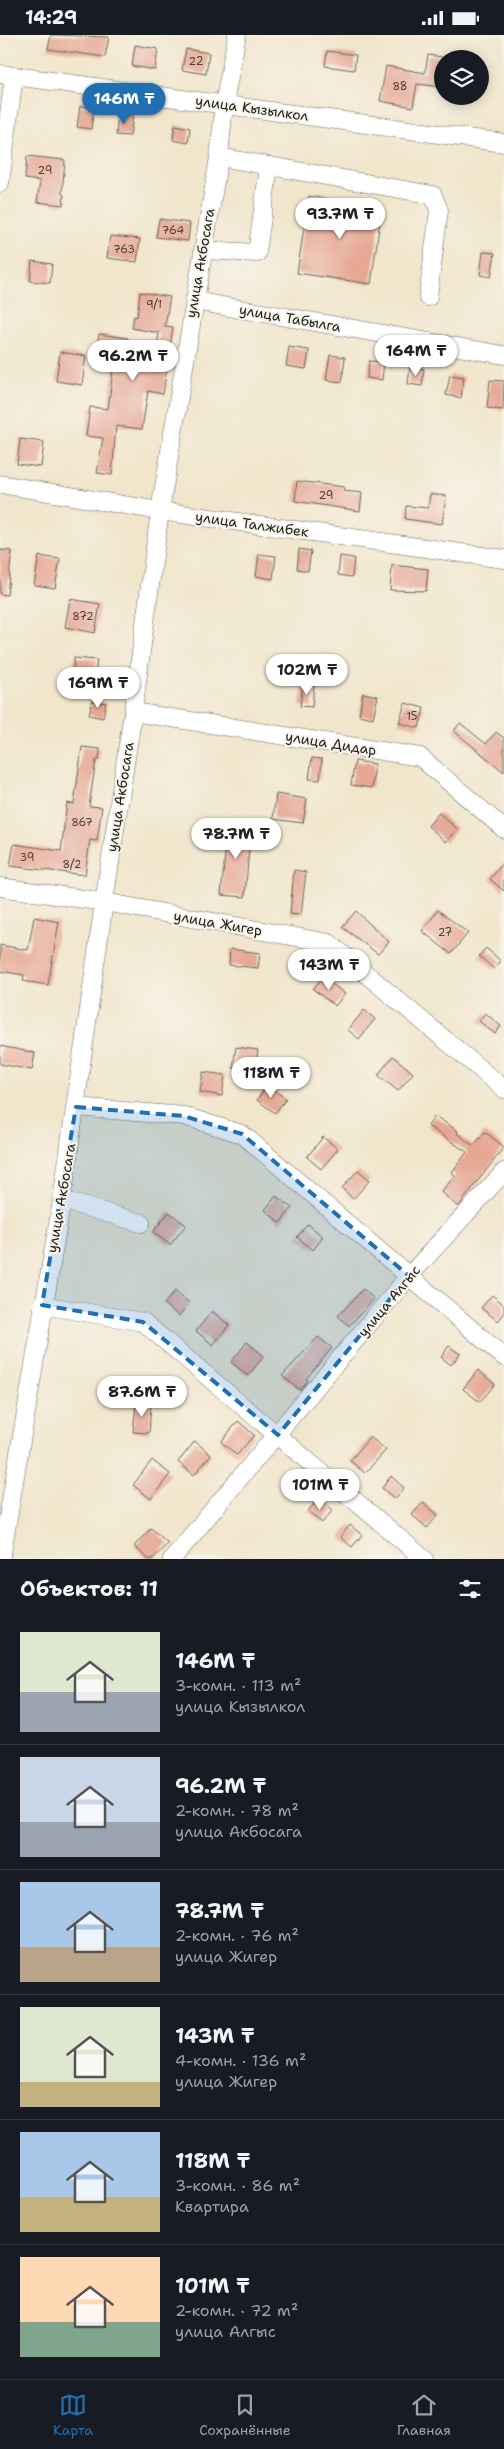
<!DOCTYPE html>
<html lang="ru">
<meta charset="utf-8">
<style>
:root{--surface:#171b24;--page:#20242c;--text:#f1f3f6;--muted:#9ea1a6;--line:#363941;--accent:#1f6fb2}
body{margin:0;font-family:"Shantell Sans",sans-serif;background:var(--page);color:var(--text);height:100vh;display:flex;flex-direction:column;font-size:19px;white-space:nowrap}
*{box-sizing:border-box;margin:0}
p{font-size:16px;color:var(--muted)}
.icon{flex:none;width:28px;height:28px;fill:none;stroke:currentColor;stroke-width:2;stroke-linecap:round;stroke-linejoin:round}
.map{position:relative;height:1524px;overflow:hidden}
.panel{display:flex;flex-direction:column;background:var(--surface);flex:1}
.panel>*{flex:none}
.fabs{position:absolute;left:434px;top:15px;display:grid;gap:10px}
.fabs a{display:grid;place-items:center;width:55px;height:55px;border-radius:50%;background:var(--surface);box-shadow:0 2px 12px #0003;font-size:25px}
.price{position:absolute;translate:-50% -42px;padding:0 11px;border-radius:18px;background:#fff;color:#222;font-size:16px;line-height:32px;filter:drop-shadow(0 1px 2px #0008)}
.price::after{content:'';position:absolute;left:50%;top:30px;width:15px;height:11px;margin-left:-8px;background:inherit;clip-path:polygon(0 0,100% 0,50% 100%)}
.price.selected{background:var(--accent);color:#fff}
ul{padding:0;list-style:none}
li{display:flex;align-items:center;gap:15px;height:125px;padding:0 20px}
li+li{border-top:1px solid var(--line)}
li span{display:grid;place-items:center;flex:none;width:140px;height:100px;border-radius:0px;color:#555}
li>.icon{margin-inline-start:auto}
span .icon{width:60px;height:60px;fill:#fffc;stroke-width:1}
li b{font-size:21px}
h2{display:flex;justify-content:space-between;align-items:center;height:60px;padding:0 20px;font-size:21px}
.status{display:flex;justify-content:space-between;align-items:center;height:35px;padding:0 25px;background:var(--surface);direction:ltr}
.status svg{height:14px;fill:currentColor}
.menu{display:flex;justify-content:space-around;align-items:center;height:70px;border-top:1px solid var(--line);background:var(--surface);font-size:14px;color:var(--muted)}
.menu a{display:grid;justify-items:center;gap:2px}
.menu .selected{color:var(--accent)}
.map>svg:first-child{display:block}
.building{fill:#e6a895}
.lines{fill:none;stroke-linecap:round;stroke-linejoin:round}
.minor-casing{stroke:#67635a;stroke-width:19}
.minor{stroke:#fff;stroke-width:18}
.marked{fill:#1f6fb2;fill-opacity:0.2;stroke:#1f6fb2;stroke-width:4;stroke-dasharray:10 6;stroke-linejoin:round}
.labels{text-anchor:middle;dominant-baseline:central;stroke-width:4;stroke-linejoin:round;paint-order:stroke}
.number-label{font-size:11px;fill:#4e3f3a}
.street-label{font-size:14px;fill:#1c1c1c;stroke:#f7f3e8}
</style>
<div class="status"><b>14:29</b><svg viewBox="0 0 49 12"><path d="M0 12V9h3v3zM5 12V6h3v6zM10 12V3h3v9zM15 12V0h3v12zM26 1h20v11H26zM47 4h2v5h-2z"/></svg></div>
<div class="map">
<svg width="504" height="1524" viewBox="0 0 504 1524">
<rect width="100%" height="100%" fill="#f7f3e8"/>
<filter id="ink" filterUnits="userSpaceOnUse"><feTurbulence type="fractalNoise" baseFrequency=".02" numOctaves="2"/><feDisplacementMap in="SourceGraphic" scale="10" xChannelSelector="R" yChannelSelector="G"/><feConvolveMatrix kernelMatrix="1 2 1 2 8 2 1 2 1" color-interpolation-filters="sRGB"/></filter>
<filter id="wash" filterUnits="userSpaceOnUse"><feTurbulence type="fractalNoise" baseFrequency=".0096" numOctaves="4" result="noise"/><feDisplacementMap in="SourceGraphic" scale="20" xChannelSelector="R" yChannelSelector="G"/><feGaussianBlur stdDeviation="1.12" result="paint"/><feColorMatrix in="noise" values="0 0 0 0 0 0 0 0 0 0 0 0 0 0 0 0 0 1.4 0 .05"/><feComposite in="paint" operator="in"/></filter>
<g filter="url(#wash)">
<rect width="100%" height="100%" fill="#f1e6cc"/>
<g id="blocks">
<!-- building -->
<path class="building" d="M51,0L109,2L105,22L48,14Z
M135,10L158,14L155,35L132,31Z
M186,14L209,18L206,39L182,35Z
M327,16L356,20L354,35L325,31Z
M428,20L442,22V52L417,49L413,72L380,66L386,31L425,38Z
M80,71L94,73L91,94L77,92Z
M118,79L133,81L130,101L116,100Z
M175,90L190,93L188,108L173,105Z
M27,121L65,125L62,159L64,160L63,170L37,167L40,146L25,144Z
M309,161L382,172L371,249L297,238Z
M159,184L190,188L188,206L156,202Z
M110,201L140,204L137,227L107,223Z
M483,217L495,218L491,242L480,240Z
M32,226L52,229L50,248L30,246Z
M140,257L170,262L165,291L173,292L163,359L148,356L142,394L116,391L112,440L97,438L103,403L86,401L90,372L108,374L114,327L156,333L160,312L157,311L159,298L132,293L134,281L137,282Z
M99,299L128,303L125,321L96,317Z
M289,312L309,315L306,334L286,331Z
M60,317L86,321L82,350L56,346Z
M330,320L345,322L342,347L326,345Z
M369,326L384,327L382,345L367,343Z
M410,332L424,334L422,351L408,349Z
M450,340L464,342L461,363L446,360Z
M490,345L504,346L503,375L487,373Z
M20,404L44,407L41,432L17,429Z
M297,446L344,452L343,456L362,458L360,476L295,466Z
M430,459L446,461L442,489L405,484L406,471L428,473Z
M299,514L311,516L308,536L297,534Z
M0,515L12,516L7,560L0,559Z
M259,519L276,521L273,544L256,541Z
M39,521L60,524L55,553L34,550Z
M340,521L354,523L352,542L338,540Z
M392,530L428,534L426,556L390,555Z
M70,564L100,569L95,598L65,592Z
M74,623L97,625L95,639L73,637Z
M303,649L314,650L312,672L300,671Z
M363,658L378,661L373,683L359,680Z
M92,666L106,668L103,683L89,680Z
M405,668L424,673L419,693L399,688Z
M460,688L486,709L496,697L504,703V737L454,696Z
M82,712L100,714L99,725H96L89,771L102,772L97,806L90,805L85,840L10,831L14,809L61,816L67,768L74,769Z
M312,723L322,724L320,745L309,744Z
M355,726L375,729L372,753L351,750Z
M276,759L307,764L303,788L273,784Z
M439,778L457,794L446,807L428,791Z
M228,788L251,790L245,862L221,860Z
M504,827V856L490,844Z
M294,835L306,837L301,880L290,879Z
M438,875L468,898L451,919L422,896Z
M356,876L389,907L378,919L342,892Z
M34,882L59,887L48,950L23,946L24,940L0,936V910L28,915Z
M486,913L501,926L494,934L479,921Z
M230,914L260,918L258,933L229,930Z
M323,942L345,959L335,971L313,954Z
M364,975L375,984L359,1004L348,995Z
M485,978L501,991L495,999L479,986Z
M0,1011L35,1018L32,1035L0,1029Z
M236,1012L258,1015L255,1036L233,1033Z
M393,1021L413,1038L398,1056L378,1040Z
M203,1037L225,1040L222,1061L200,1057Z
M267,1050L286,1064L275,1078L257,1065Z
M435,1081L458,1096L457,1098L473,1111L485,1097L504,1112L458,1172L441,1157L455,1141L452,1137L467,1117L428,1091Z
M323,1102L338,1114L321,1134L307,1122Z
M358,1135L370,1145L353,1164L342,1153Z
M276,1161L292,1173L280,1188L265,1175Z
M169,1177L186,1190L170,1210L153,1197Z
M308,1189L323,1202L313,1215L297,1202Z
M363,1254L374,1264L349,1291L338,1281Z
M175,1256L189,1268L179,1281L164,1269Z
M492,1260L504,1270V1279L498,1286L481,1273Z
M212,1276L229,1290L213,1310L196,1296Z
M318,1302L332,1313L306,1344L308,1345L300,1355L282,1341Z
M247,1307L264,1321L248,1341L231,1327Z
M449,1311L460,1319L451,1330L441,1322Z
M478,1335L495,1349L480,1367L463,1354Z
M136,1368L151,1370L149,1398L133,1397Z
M238,1386L254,1400L237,1420L221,1407Z
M370,1402L386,1415L365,1438L350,1426Z
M195,1406L211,1420L194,1440L178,1427Z
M152,1425L170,1439L151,1464L133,1450Z
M391,1441L404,1453L395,1464L382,1453Z
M319,1463L333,1475L322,1488L308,1476Z
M423,1467L438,1480L427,1493L412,1480Z
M350,1490L362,1500L352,1512L340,1502Z
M151,1493L168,1508L153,1524H148L134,1511Z"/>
</g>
</g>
<g filter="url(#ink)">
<use href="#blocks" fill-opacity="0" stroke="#67635a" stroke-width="1"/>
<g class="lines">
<defs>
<path id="minor" d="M0,39L504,108
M219,122L433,160L439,175L428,262
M0,148L14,41
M203,215L257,218L269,131
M194,266L504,320
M0,449L160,476L504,524
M133,677L420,722L504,794
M0,852L104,867L329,908L504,1054
M76,1072L184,1081L242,1099L504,1322
M62,1165L141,1188
M42,1270L143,1287L424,1524
M1,1524L62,1165L104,867L133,677L160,476L219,122L224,69L237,0
M172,1524L409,1241L504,1137"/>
</defs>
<!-- minor casing -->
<use href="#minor" class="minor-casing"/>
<!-- minor -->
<use href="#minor" class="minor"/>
</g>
</g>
<!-- marked area -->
<path class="marked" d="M76,1072L184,1081L242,1099L409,1241L278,1400L143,1287L42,1270Z"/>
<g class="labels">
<!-- number labels -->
<g class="number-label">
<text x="196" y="26">22</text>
<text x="400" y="51">88</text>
<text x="45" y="135">29</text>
<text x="173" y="195">764</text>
<text x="124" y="214">763</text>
<text x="154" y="269">9/1</text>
<text x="326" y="460">29</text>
<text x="83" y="581">872</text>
<text x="412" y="681">15</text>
<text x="82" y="787">867</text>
<text x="27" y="822">39</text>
<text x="72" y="829">8/2</text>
<text x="445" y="897">27</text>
</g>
<!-- street labels -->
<g class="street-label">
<text transform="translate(252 73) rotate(8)">улица Кызылкол</text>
<text transform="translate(200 228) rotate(-80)">улица Акбосага</text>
<text transform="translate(290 283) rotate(10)">улица Табылга</text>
<text transform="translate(252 489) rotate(8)">улица Талжибек</text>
<text transform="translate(331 708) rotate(9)">улица Дидар</text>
<text transform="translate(120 762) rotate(-81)">улица Акбосага</text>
<text transform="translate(218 888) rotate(10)">улица Жигер</text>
<text transform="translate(61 1163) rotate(-80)">улица Акбосага</text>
<text transform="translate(389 1266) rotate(-50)">улица Алгыс</text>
</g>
</g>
</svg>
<div class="fabs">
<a><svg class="icon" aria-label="layers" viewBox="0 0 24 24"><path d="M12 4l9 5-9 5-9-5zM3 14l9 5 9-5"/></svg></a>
</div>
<b class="price selected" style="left:124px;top:90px">146M ₸</b>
<b class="price" style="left:340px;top:205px">93.7M ₸</b>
<b class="price" style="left:416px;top:342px">164M ₸</b>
<b class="price" style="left:133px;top:347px">96.2M ₸</b>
<b class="price" style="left:307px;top:661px">102M ₸</b>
<b class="price" style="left:98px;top:674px">169M ₸</b>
<b class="price" style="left:236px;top:825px">78.7M ₸</b>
<b class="price" style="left:329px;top:956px">143M ₸</b>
<b class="price" style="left:271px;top:1064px">118M ₸</b>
<b class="price" style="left:142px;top:1383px">87.6M ₸</b>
<b class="price" style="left:320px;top:1476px">101M ₸</b>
</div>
<section class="panel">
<h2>Объектов: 11<svg class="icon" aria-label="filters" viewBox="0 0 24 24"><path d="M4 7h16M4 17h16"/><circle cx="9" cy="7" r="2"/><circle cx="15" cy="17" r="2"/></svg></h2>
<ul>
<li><span style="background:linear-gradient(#dfe7d0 60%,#9aa5b1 0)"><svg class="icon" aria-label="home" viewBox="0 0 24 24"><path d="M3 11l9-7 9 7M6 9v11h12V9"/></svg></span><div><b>146M ₸</b><p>3-комн. · 113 m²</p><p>улица Кызылкол</p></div></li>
<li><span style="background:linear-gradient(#c9d6e8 65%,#9aa5b1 0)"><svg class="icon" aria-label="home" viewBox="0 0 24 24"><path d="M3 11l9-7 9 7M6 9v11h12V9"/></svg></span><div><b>96.2M ₸</b><p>2-комн. · 78 m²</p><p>улица Акбосага</p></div></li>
<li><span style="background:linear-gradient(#a9c7e8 65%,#b9a48a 0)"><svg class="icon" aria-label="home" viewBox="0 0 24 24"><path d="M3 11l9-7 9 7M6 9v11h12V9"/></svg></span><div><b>78.7M ₸</b><p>2-комн. · 76 m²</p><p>улица Жигер</p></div></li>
<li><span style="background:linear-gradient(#dfe7d0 75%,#c2b280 0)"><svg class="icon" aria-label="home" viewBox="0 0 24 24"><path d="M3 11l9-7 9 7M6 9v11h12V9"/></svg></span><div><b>143M ₸</b><p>4-комн. · 136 m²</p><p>улица Жигер</p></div></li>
<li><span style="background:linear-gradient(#a9c7e8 65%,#c2b280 0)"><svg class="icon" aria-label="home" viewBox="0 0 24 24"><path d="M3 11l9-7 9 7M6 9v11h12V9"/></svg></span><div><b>118M ₸</b><p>3-комн. · 86 m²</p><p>Квартира</p></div></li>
<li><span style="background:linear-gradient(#ffd9b3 65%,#7fa58c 0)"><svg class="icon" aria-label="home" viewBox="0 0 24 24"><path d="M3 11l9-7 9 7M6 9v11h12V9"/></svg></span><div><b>101M ₸</b><p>2-комн. · 72 m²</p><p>улица Алгыс</p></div></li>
</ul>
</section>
<nav class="menu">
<a class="selected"><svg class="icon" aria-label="map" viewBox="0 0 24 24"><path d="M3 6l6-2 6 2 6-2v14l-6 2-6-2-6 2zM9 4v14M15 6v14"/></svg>Карта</a>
<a><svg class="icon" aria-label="saved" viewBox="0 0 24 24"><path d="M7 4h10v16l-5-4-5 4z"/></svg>Сохранённые</a>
<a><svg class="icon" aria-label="home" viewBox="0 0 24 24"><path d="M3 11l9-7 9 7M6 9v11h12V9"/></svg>Главная</a>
</nav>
